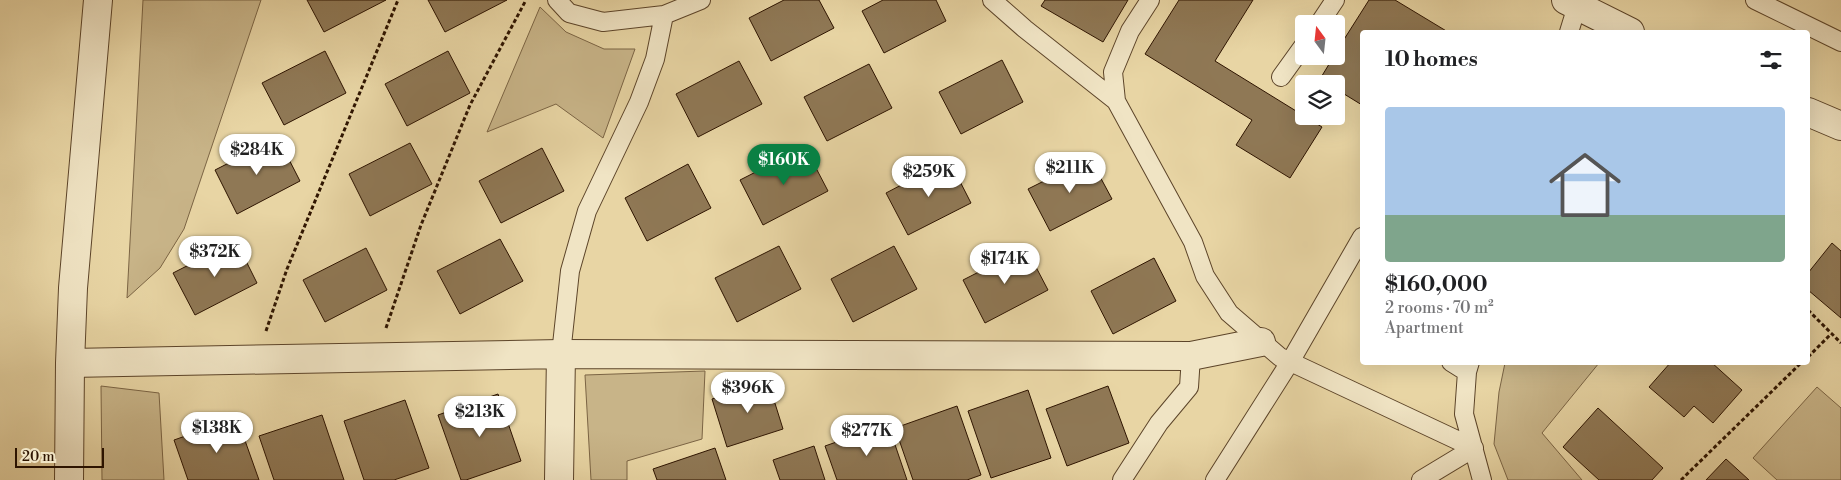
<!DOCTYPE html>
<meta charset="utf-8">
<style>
:root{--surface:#fff;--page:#f2f2f2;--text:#202124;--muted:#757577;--line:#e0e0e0;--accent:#0b8043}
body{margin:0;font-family:"Libre Bodoni",serif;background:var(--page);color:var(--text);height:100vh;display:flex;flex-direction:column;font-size:19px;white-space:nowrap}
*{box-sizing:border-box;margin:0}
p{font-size:16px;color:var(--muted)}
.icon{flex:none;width:28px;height:28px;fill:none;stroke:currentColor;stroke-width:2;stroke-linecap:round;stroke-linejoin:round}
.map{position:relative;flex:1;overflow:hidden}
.sheet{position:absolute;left:1360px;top:30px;width:450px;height:335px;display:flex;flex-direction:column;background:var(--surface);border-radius:5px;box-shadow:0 5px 20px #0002}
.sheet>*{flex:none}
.needle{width:32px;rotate:345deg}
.buttons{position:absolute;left:1295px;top:15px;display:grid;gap:10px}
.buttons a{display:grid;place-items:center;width:50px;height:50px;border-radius:5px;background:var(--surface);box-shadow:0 5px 20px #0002;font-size:25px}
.scale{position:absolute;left:15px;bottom:12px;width:89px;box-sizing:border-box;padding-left:5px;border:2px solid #2e1400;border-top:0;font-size:14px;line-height:18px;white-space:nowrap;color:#2e1400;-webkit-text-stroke:4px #f0e4c4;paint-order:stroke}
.price{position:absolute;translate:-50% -42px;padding:0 11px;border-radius:18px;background:#fff;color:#222;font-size:16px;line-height:32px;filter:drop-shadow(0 1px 2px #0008)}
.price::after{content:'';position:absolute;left:50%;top:30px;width:15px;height:11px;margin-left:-8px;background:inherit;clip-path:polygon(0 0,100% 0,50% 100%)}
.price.on{background:var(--accent);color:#fff}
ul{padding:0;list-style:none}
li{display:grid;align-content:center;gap:10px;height:265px;padding:0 25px}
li+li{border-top:1px solid var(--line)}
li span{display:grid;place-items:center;height:155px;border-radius:5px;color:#555}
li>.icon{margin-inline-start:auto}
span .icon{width:90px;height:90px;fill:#fffc;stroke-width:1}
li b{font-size:21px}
h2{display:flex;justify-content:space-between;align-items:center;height:60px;padding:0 25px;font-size:21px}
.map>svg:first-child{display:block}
.green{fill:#c8b488;stroke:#7b6444}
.building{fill:#8f7855;stroke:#2e1400}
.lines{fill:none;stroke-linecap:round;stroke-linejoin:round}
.service-casing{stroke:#5c4429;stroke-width:20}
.minor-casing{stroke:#5c4429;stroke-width:30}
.tertiary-casing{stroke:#5c4429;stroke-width:30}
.path{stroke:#2e1400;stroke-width:3;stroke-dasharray:4 2.5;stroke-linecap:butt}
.service{stroke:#f0e4c4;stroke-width:18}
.minor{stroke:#f0e4c4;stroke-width:28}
.tertiary{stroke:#f0e4c4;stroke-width:28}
</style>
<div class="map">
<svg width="1841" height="480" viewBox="0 0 1841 480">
<rect width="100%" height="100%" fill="#e8d5a4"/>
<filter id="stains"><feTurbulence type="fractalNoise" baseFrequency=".004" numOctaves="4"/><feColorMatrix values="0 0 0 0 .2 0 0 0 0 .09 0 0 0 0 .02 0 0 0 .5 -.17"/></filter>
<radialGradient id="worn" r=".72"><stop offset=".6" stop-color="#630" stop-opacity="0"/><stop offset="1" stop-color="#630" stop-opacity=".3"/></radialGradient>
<!-- green -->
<path class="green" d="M143,0H261L184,229L160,268L127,298Z
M540,7L566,32L604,49H635L603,138L556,104L487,132Z
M1505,363H1599L1542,433L1582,480H1508L1494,444L1499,392Z
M705,371L702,439L627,461V480H591L585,375Z
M101,386L159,393L164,480H102Z
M1817,387L1841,408V480H1777L1753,458Z"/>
<!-- building -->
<path class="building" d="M307,0H386L324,32Z
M428,0H507L445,32Z
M784,0H819L834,28L771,61L749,18Z
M883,0H936L946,21L884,53L862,11Z
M1045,0H1128L1103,42L1041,6Z
M1179,0H1253L1215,61L1322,127L1290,178L1236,145L1252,120L1145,54Z
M1369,0H1395L1448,32H1362V105L1336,89V84H1328L1320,79L1334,56H1336V52Z
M325,51L346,93L284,125L262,83Z
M448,51L470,93L407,126L385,84Z
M1002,60L1023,102L961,134L939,92Z
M739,61L762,104L698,137L676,94Z
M869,64L892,108L827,141L804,97Z
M278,138L300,181L237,214L215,170Z
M410,143L432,184L370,216L349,174Z
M805,147L828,191L763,225L740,180Z
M542,148L564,191L501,223L479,181Z
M1090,158L1112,199L1050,231L1028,189Z
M949,160L971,203L908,235L886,193Z
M688,164L711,208L647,241L625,198Z
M500,239L523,281L460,314L437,271Z
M236,241L257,283L195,315L173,273Z
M1832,243L1841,251V318L1808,290V273Z
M779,246L801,289L737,322L715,278Z
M894,246L917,289L853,322L831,279Z
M366,248L387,290L325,322L303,280Z
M1026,248L1048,290L985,323L963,280Z
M1154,258L1176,301L1113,334L1091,291Z
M1671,362H1711L1742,390L1713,423L1694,406L1684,417L1649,387Z
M768,381L783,429L727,447L712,399Z
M1108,386L1129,443L1067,466L1046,409Z
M1028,390L1051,458L991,478L968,411Z
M498,394L521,461L466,480H461L438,415Z
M405,400L429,468L394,480H364L344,421Z
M957,406L981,475L967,480H913L895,428Z
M1598,408L1663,468L1652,480H1599L1563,447Z
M322,415L344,480H274L259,436Z
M237,418L259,480H188L174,440Z
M888,424L907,480H837L825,446Z
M814,446L825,480H780L773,460Z
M715,448L726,480H657L653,469Z
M1726,459L1749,480H1706Z"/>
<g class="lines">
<defs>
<path id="service" d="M557,0L569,13L603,22L664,15L701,0
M992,0L1025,29L1116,101
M1150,0L1130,31L1113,72L1116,101L1193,242L1205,276L1229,313L1280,357L1474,448
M1755,0L1841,42
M1319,24L1335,0
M1569,32L1577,6
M1281,77L1304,45
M561,354L570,271L587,211L639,102L655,59L664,15
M1451,362L1467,372
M1470,362L1467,372L1464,414L1482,480
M1122,480L1159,423L1189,387L1191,356
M1215,480L1290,362L1362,237
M1421,480L1474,448"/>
<path id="minor" d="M70,363L561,354L1191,356L1261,342
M69,480L70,363L73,288L98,0
M559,480L561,354"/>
<path id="tertiary" d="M1566,0L1630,32
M1808,112L1841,126"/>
</defs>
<!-- service casing -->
<use href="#service" class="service-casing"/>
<!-- minor casing -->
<use href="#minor" class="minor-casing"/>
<!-- tertiary casing -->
<use href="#tertiary" class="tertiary-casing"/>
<!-- path -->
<path class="path" d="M1808,310L1841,343
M386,328L421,225L470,105L526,0
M266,331L287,269L398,0
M1808,357L1831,334
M1681,480L1802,362"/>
<!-- service -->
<use href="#service" class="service"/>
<!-- minor -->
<use href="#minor" class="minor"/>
<!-- tertiary -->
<use href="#tertiary" class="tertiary"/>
</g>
<rect width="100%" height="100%" filter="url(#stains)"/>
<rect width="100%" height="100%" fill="url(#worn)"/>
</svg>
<div class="buttons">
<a><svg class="needle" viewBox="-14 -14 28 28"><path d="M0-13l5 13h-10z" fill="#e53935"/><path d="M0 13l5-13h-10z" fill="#757577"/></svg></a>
<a><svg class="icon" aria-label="layers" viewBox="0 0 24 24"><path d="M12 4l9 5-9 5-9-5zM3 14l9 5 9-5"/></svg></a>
</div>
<div class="scale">20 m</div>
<b class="price" style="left:257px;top:176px">$284K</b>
<b class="price on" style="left:784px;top:186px">$160K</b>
<b class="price" style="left:1070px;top:194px">$211K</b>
<b class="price" style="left:929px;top:198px">$259K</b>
<b class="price" style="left:215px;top:278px">$372K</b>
<b class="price" style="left:1005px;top:285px">$174K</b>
<b class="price" style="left:748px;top:414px">$396K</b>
<b class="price" style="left:480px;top:438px">$213K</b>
<b class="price" style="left:217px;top:454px">$138K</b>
<b class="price" style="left:867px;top:457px">$277K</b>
<section class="sheet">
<h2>10 homes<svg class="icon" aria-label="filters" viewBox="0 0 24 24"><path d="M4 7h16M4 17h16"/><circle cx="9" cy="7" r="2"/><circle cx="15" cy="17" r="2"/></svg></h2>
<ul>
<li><span style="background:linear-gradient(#a9c7e8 70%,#7fa58c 0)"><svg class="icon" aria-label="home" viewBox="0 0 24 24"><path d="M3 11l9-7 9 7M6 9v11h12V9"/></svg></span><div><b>$160,000</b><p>2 rooms · 70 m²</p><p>Apartment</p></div></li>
</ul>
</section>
</div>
